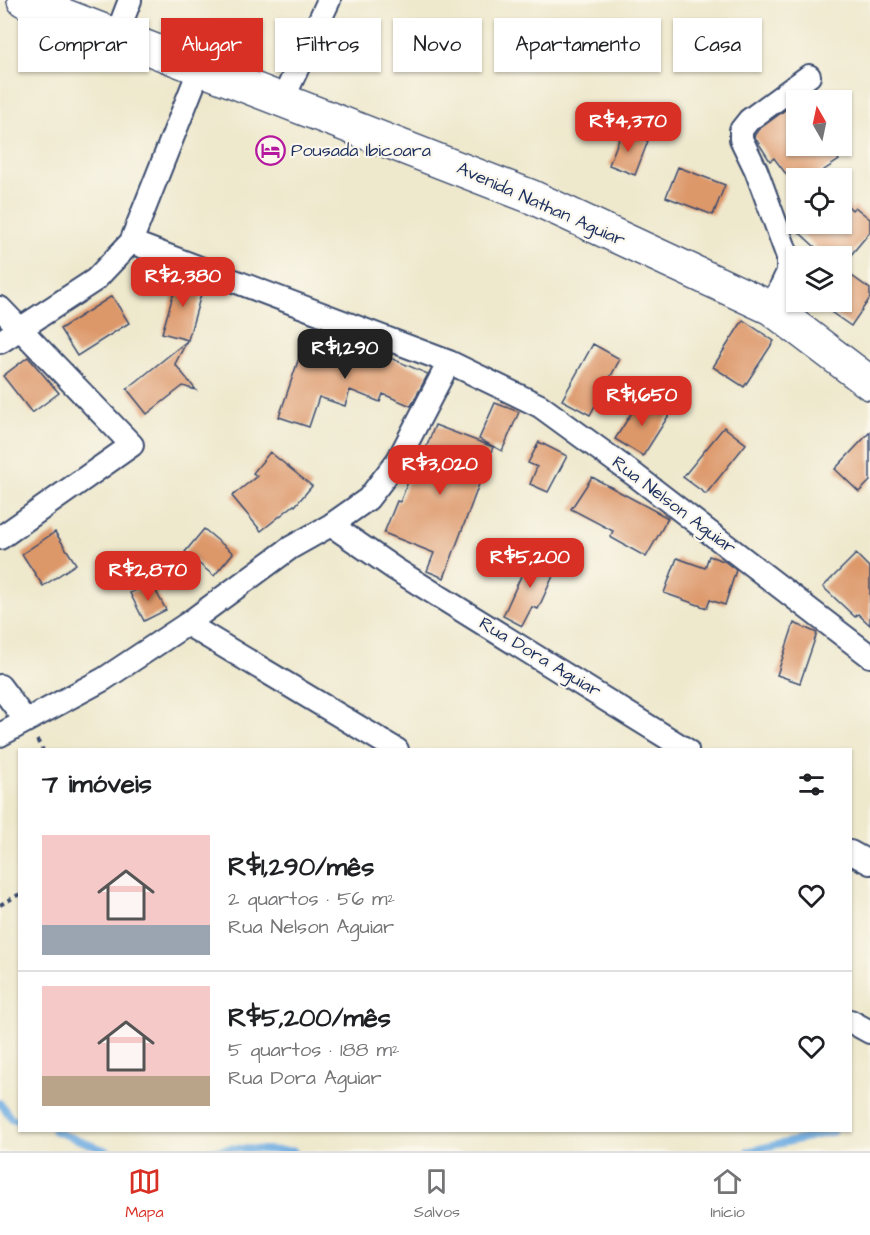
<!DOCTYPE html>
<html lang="pt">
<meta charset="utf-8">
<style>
:root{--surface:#fff;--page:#f2f2f2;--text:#202124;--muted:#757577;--line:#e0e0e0;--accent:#d93025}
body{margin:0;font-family:"Architects Daughter",sans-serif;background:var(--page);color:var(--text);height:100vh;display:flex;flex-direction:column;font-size:22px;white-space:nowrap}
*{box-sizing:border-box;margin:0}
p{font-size:20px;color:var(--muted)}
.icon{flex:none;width:33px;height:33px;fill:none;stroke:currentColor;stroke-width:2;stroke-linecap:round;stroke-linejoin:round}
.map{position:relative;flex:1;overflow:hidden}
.drawer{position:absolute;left:18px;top:748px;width:834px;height:384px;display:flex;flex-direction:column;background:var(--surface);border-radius:0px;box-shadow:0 2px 4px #0004}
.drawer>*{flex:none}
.top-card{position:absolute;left:18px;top:18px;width:834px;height:54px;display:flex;gap:12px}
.needle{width:39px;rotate:351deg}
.tools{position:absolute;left:786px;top:90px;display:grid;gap:12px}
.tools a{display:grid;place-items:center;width:66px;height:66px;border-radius:0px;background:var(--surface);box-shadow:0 2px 4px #0004;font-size:30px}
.price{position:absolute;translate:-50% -51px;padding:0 14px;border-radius:12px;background:var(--accent);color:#fff;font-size:20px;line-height:39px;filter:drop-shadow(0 2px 3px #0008)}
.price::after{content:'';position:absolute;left:50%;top:36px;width:18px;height:14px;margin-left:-9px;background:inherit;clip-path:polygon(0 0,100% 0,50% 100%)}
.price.current{background:#222;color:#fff}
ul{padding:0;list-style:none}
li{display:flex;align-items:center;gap:18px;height:150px;padding:0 24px}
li+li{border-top:2px solid var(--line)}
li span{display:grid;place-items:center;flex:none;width:168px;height:120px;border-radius:0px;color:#555}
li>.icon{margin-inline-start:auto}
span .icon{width:72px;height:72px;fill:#fffc;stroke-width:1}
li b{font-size:26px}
h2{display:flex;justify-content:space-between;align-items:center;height:72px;padding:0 24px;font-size:26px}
.tag{padding:0 21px;border-radius:0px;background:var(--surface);box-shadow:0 2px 4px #0004;font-size:21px;line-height:54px}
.tag.current{background:var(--accent);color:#fff}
.menu{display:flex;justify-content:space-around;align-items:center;height:84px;border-top:2px solid var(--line);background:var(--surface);font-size:16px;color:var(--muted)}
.menu a{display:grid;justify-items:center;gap:3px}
.menu .current{color:var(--accent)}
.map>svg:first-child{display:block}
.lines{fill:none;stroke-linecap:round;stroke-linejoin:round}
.stream{stroke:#6eace1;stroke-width:7}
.building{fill:#dd986a}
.street-casing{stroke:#3b4b6e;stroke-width:26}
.secondary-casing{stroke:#3b4b6e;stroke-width:36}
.path{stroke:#3b4b6e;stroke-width:4;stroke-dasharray:4.5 4.5;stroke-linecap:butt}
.street{stroke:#fff;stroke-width:22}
.secondary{stroke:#fff;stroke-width:33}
.labels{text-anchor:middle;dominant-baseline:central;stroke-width:4.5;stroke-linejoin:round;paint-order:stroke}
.poi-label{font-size:18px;fill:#1b2f5e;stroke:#fbf7ec;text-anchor:start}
.street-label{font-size:18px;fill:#1b2f5e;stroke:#fbf7ec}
</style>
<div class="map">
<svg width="870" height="1151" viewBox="0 0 870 1151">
<rect width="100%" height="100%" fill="#fbf7ec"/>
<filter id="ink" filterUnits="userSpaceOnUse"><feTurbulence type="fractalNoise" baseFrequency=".0167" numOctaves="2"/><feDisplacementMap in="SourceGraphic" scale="12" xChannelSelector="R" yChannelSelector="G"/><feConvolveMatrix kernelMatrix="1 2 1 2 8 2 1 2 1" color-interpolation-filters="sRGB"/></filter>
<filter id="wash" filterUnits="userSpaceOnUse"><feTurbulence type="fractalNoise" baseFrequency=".008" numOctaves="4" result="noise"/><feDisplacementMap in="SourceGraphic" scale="24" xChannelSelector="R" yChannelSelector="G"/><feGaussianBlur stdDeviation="1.35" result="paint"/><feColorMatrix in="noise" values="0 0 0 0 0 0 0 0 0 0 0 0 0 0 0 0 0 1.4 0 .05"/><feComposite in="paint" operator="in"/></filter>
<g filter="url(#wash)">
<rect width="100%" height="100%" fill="#eee8cc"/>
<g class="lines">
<!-- stream -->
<path class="stream" d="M0,1103L12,1119L20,1121
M54,1131L108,1151
M210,1151L231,1148L294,1151
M748,1151L833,1132"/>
</g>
<g id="blocks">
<!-- building -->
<path class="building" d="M796,102V146H829L839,160L812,178H789L774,158L770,161L754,136L758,130Z
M622,131L648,141L635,175L609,165Z
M678,167L725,185L713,215L666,197Z
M842,200L852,210L855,207L870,219V232L850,256H825L790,224H842Z
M842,269L870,289V298L851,326L828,310L833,302H842Z
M179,275L204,284L188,340L162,333Z
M112,296L129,323L77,356L60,329Z
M743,320L774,341L744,387L713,367Z
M306,337L370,359L374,351L428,374L411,406L383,394L380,402L350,390L345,406L319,397L309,427L279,417Z
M187,341L175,364L196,390L183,386L147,414L127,389Z
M593,344L620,359L590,415L562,400Z
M28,357L59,393L32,413L3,376Z
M641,398L669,415L643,456L615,439Z
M495,403L519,412L502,451L479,439Z
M435,425L493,447L444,578L427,571L434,553L384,533L397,501L400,502L419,454L423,456Z
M724,427L746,444L706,494L683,477Z
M870,432V481L859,492L835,469Z
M539,442L567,456L548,492L530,484L537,467L528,463Z
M270,452L312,486L295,506L294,505L261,531L232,496L257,476L253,473Z
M592,477L668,518L646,557L610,537L613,531L571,509Z
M204,529L233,553L214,576L185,552Z
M55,532L76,564L43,586L22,554Z
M531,554L558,565L538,609L532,607L522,626L503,616Z
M856,554L870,568V625L858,614L855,617L823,587Z
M709,556L724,561L736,570L725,605L710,600L707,608L664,593L677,558L705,568Z
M151,582L166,610L144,621L130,593Z
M794,623L817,633L800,683L777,675Z"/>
</g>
</g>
<g filter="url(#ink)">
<use href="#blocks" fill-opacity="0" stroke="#3b4b6e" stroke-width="1.5"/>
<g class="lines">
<defs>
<path id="street" d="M117,34L130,0
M283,99L329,0
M131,242L449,362L540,406L636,476L870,656
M0,308L132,445L0,538
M771,308L788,272V257L756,170L741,139V130L749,120L809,76
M0,342L95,280L131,242L200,68
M331,525L395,569L687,750
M187,624L397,750
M0,686L26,721
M0,735L104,679L187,624L290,548L331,525L368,499L398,460L449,362
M850,852L870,863
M850,1021L870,1032"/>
<path id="secondary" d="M24,0L532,197L771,308L870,383"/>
</defs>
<!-- street casing -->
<use href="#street" class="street-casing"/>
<!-- secondary casing -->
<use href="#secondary" class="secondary-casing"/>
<!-- path -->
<path class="path" d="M37,740L43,750
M0,905L20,894"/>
<!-- street -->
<use href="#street" class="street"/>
<!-- secondary -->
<use href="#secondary" class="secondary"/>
</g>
</g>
<!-- icons -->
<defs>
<symbol id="hotel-ring" viewBox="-11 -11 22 22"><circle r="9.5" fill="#fbf7ec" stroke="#b5179e" stroke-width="1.5"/><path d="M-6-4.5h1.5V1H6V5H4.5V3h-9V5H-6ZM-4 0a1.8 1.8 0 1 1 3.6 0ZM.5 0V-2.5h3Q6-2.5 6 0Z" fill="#b5179e"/></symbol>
</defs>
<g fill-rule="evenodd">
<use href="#hotel-ring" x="254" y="134" width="33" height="33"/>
</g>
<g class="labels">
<!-- poi labels -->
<g class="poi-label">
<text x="291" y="150">Pousada Ibicoara</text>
</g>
<!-- street labels -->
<g class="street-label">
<text transform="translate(541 204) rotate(24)">Avenida Nathan Aguiar</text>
<text transform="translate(674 505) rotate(37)">Rua Nelson Aguiar</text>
<text transform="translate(540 657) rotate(31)">Rua Dora Aguiar</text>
</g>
</g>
</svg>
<div class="tools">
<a><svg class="needle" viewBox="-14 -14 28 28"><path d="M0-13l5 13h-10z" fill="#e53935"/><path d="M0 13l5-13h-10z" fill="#757577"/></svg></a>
<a><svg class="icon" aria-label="locate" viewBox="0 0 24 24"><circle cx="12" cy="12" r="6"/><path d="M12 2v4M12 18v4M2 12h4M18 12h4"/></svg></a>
<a><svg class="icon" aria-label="layers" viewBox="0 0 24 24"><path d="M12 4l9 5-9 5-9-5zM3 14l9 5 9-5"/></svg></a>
</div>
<b class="price" style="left:628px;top:153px">R$4,370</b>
<b class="price" style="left:183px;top:308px">R$2,380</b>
<b class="price current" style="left:345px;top:380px">R$1,290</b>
<b class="price" style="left:642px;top:427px">R$1,650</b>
<b class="price" style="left:440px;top:496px">R$3,020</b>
<b class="price" style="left:530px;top:589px">R$5,200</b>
<b class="price" style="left:148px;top:602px">R$2,870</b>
<div class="top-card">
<a class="tag">Comprar</a>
<a class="tag current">Alugar</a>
<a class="tag">Filtros</a>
<a class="tag">Novo</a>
<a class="tag">Apartamento</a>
<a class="tag">Casa</a>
</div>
<section class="drawer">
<h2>7 imóveis<svg class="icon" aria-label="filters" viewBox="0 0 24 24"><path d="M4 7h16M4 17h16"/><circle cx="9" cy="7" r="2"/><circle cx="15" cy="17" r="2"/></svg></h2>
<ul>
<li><span style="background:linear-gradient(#f6c9c9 75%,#9aa5b1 0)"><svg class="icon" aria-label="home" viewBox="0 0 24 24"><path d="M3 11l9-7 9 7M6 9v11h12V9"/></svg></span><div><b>R$1,290/mês</b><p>2 quartos · 56 m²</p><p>Rua Nelson Aguiar</p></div><svg class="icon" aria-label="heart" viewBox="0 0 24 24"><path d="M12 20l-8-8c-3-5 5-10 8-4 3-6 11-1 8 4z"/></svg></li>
<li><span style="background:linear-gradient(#f6c9c9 75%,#b9a48a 0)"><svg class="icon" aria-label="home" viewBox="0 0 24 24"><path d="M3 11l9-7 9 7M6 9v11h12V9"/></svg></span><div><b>R$5,200/mês</b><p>5 quartos · 188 m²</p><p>Rua Dora Aguiar</p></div><svg class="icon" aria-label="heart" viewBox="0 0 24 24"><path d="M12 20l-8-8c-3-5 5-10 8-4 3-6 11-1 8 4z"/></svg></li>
</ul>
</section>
</div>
<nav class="menu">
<a class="current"><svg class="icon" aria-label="map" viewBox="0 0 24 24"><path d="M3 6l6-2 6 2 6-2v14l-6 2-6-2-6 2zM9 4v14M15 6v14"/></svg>Mapa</a>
<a><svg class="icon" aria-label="saved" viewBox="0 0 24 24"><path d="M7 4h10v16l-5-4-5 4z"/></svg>Salvos</a>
<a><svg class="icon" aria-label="home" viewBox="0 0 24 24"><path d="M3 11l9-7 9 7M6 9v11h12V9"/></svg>Início</a>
</nav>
